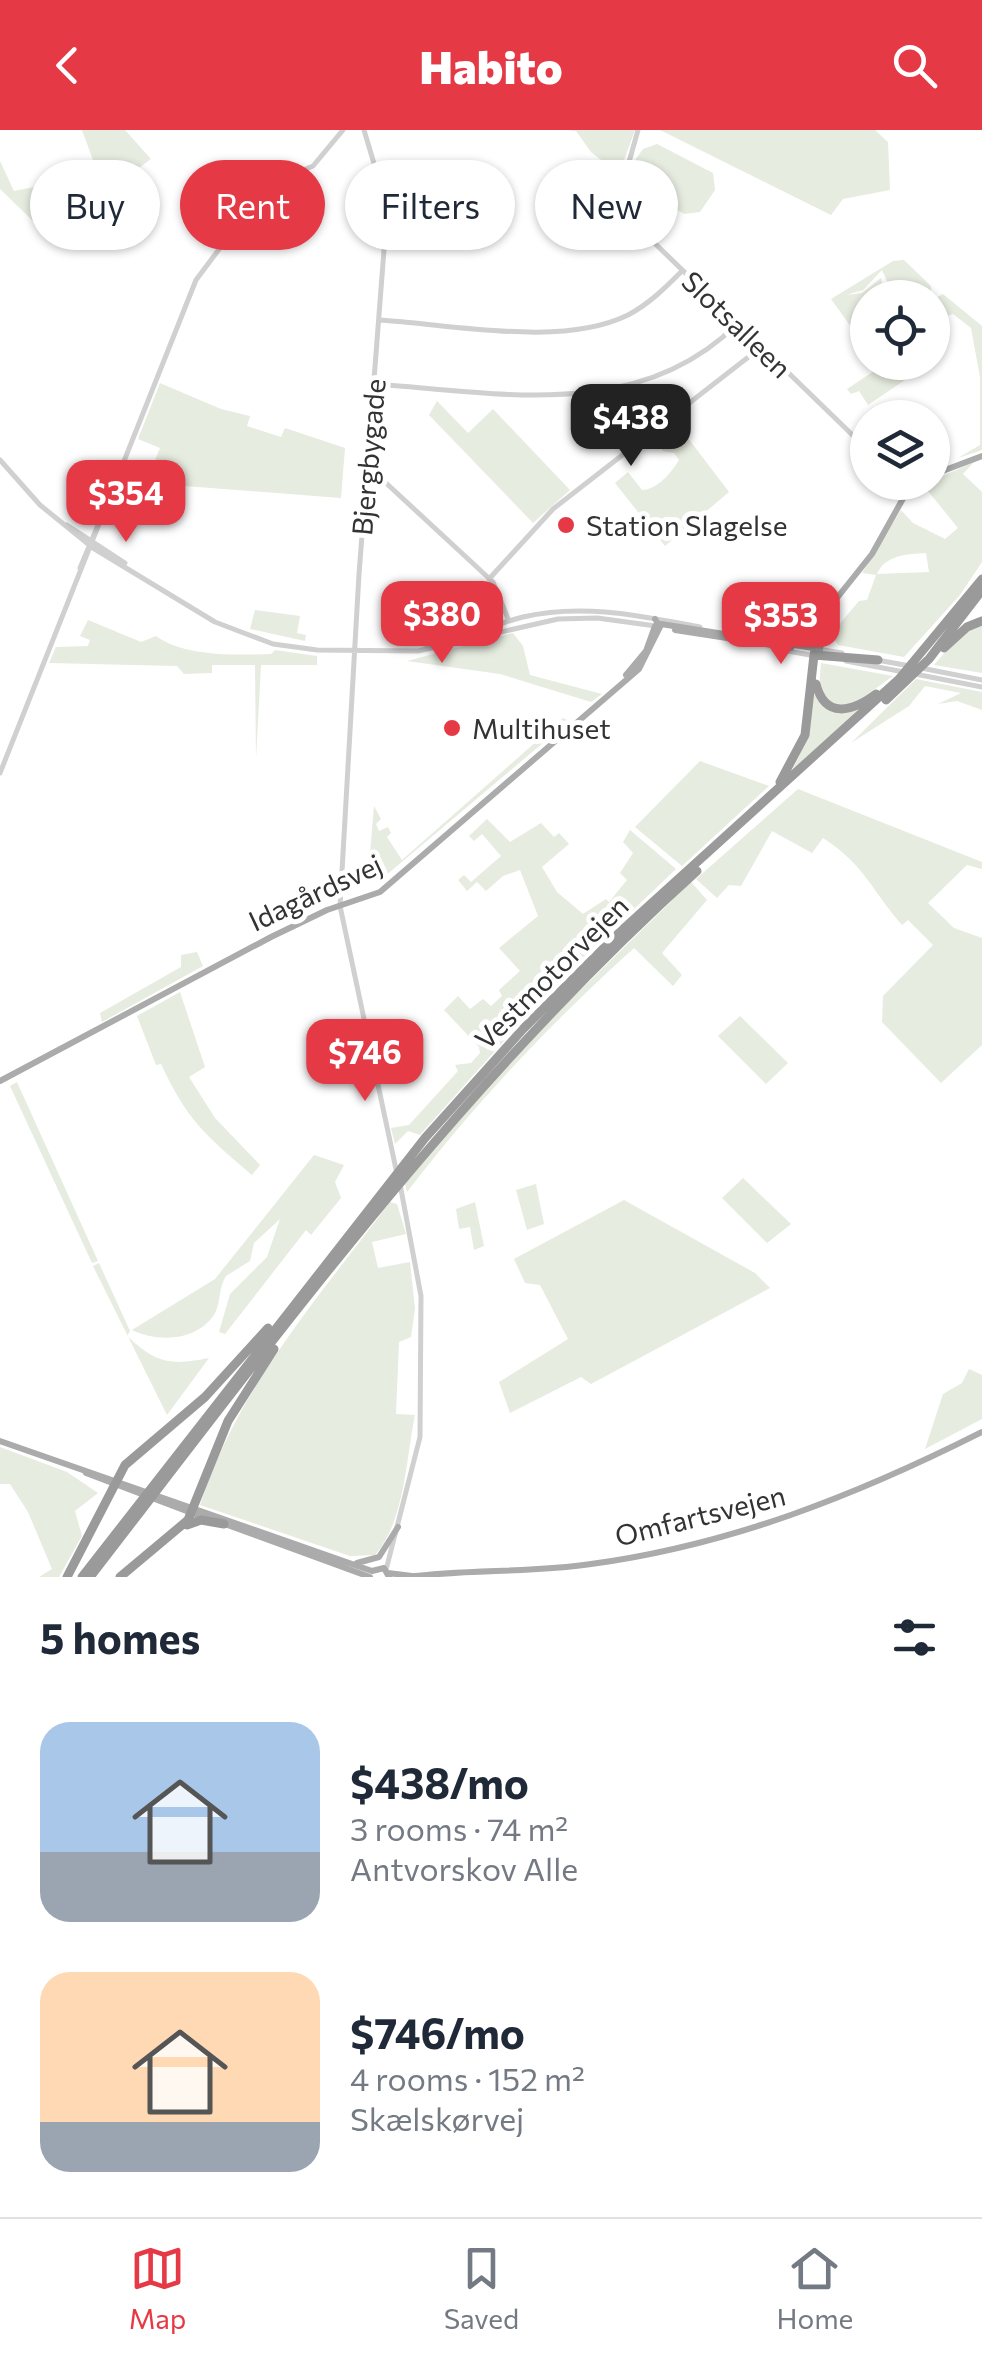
<!DOCTYPE html>
<meta charset="utf-8">
<style>
:root{--surface:#fff;--page:#f6f6f7;--text:#1f2937;--muted:#747a83;--line:#e0e1e3;--accent:#e63946}
body{margin:0;font-family:Commissioner,sans-serif;background:var(--page);color:var(--text);height:100vh;display:flex;flex-direction:column;font-size:38px;white-space:nowrap}
*{box-sizing:border-box;margin:0}
p{font-size:32px;color:var(--muted)}
.icon{flex:none;width:55px;height:55px;fill:none;stroke:currentColor;stroke-width:2;stroke-linecap:round;stroke-linejoin:round}
.map{position:relative;height:1447px;overflow:hidden}
.side{display:flex;flex-direction:column;background:var(--surface);flex:1}
.side>*{flex:none}
.hud{position:absolute;left:30px;top:30px;width:922px;height:90px;display:flex;gap:20px}
.buttons{position:absolute;left:850px;top:150px;display:grid;gap:20px}
.buttons a{display:grid;place-items:center;width:100px;height:100px;border-radius:50%;background:var(--surface);box-shadow:0 2px 8px #0004;font-size:50px}
.price{position:absolute;translate:-50% -85px;padding:0 22px;border-radius:20px;background:var(--accent);color:#fff;font-size:32px;line-height:65px;filter:drop-shadow(0 2px 5px #0008)}
.price::after{content:'';position:absolute;left:50%;top:60px;width:30px;height:22px;margin-left:-15px;background:inherit;clip-path:polygon(0 0,100% 0,50% 100%)}
.price.on{background:#222;color:#fff}
ul{padding:0;list-style:none}
li{display:flex;align-items:center;gap:30px;height:250px;padding:0 40px}
li span{display:grid;place-items:center;flex:none;width:280px;height:200px;border-radius:30px;color:#555}
li>.icon{margin-inline-start:auto}
span .icon{width:120px;height:120px;fill:#fffc;stroke-width:1}
li b{font-size:42px}
h2{display:flex;justify-content:space-between;align-items:center;height:120px;padding:0 40px;font-size:42px}
.chip{padding:0 35px;border-radius:45px;background:var(--surface);box-shadow:0 2px 8px #0004;font-size:35px;line-height:90px}
.chip.on{background:var(--accent);color:#fff}
header{display:flex;justify-content:space-between;align-items:center;height:130px;padding:0 40px;background:var(--accent);color:#fff;font-size:45px;font-weight:800}
.tab-bar{display:flex;justify-content:space-around;align-items:center;height:140px;border-top:2px solid var(--line);background:var(--surface);font-size:28px;color:var(--muted)}
.tab-bar a{display:grid;justify-items:center;gap:5px}
.tab-bar .on{color:var(--accent)}
.map>svg:first-child{display:block}
.green{fill:#e6ecdf;fill-rule:evenodd}
.lines{fill:none;stroke-linecap:round;stroke-linejoin:round}
.minor{stroke:#d0d0d0;stroke-width:5}
.major{stroke:#ababab;stroke-width:6}
.highway{stroke:#9a9a9a;stroke-width:9}
.poi-dot{fill:#e63946;stroke:#fff;stroke-width:4}
.labels{text-anchor:middle;dominant-baseline:central;stroke-width:10;stroke-linejoin:round;paint-order:stroke}
.street-label{font-size:28px;fill:#333;stroke:#fff}
.poi-label{font-size:28px;fill:#333;stroke:#fff;text-anchor:start}
</style>
<header><svg class="icon" aria-label="back" viewBox="0 0 24 24"><path d="M15 5l-7 7 7 7"/></svg>Habito<svg class="icon" aria-label="search" viewBox="0 0 24 24"><circle cx="10" cy="10" r="6"/><path d="M15 15l6 6"/></svg></header>
<div class="map">
<svg width="982" height="1447" viewBox="0 0 982 1447">
<rect width="100%" height="100%" fill="#fff"/>
<!-- green -->
<path class="green" d="M82,0H125L151,29L105,63Z
M567,0H635L619,44L591,22L576,1Z
M660,0H875L888,12L890,60L843,69L831,85Z
M657,14L713,43L715,60L700,82L684,84L634,53L631,36L643,19Z
M0,31L14,61L39,56L57,75L45,97L32,90L0,59Z
M454,55L470,72L477,90L412,113L408,98L442,86L428,59L432,56L442,67Z
M904,130L931,156L932,167H894L882,140L863,160L846,165L862,163L881,148L884,162L892,167L868,168L867,219L831,169L893,131Z
M943,164L982,196V320L958,328L980,315V247L971,198L953,184L933,190L934,169Z
M878,233H930L868,275L859,261L851,264L847,259L880,237Z
M160,253L221,279L250,286L247,296L281,307L285,298L345,318L341,368L159,354L147,350L160,318L138,309Z
M437,271L468,303L493,279L570,360L533,393L429,285Z
M675,291L729,362L665,416L615,353L628,342L642,360C657,360 672,342 679,330L674,323L663,321L653,308Z
M974,332L963,344L982,362V432L960,465L904,527L838,515L831,504L859,471L867,470L876,445L862,443L901,380L913,393L945,409L958,398L923,355ZM926,423L929,442L877,444C885,425 907,424 926,423Z
M255,480L300,486L297,503L306,505L305,511L250,499Z
M88,490L141,512L156,506C184,527 237,525 271,524L275,520L317,526V535H261L256,629L255,535H212V543L184,544L177,536L49,533L56,517L88,516L90,510L80,506Z
M982,493V543L934,535L960,505Z
M513,503L523,516L530,545L602,564L591,572L500,544L407,531Z
M821,533L893,546L850,577L831,574L819,557Z
M916,549L982,562V580L957,571L938,574L961,563L925,556L909,576L851,613Z
M814,553L827,579L870,571L791,643L808,608Z
M563,588L569,591L384,747L370,724L374,676L381,689L376,694L379,701L388,697L391,703L387,707L402,730Z
M700,631L769,656L682,736L635,697Z
M798,659L982,732V739L967,735L928,773L954,798L982,808V915L941,953L882,892L883,866L933,815L908,790L902,795C871,760 866,736 823,708L812,723L772,701L741,756L729,755L717,768L696,749Z
M487,689L510,712L541,693L554,707L559,703L569,714L542,737L557,762L583,784L606,769L609,772L627,750L620,743L633,723L623,712L630,700L676,739L552,857L420,1005L408,1001L395,1014L391,998L409,995L458,941L455,935L471,933L480,923L479,917L444,880L458,866L470,879L483,869L491,876L502,866L499,860L520,841L499,818L538,786L520,740L503,746L486,761L477,752L467,761L458,750L464,745L471,752L501,726L482,704L474,711L469,706Z
M691,752L707,770L662,823L682,845L673,856L634,818C550,894 475,973 407,1062L404,1050L515,924Z
M197,822L203,836L102,892L100,883L181,837V825Z
M180,862L205,937L189,947L215,988L260,1035L252,1045C205,1005 187,990 161,934L156,935L137,886Z
M740,886L788,933L766,954L718,906Z
M17,952L98,1131L92,1133L10,956Z
M314,1025L344,1035L335,1052L341,1068L311,1105L306,1100L225,1204L219,1202L230,1164L267,1127L280,1089L254,1113L250,1131L226,1146C218,1158 221,1174 214,1185C195,1212 157,1212 132,1200L215,1149Z
M743,1048L791,1094L767,1113L722,1068Z
M536,1054L544,1094L527,1100L516,1060Z
M624,1070L755,1143L770,1158L591,1254L581,1247L510,1283L499,1252L568,1209L540,1155L525,1153L514,1129Z
M390,1072L397,1074L406,1104L372,1112L378,1138L410,1132L415,1179L411,1207L399,1212L396,1284L415,1285C406,1328 405,1391 375,1425L350,1426L200,1375C237,1259 318,1168 390,1072Z
M475,1072L484,1116L474,1120L470,1097L459,1099L456,1079Z
M99,1133L130,1201L127,1206C156,1233 170,1236 209,1228L167,1285L93,1136Z
M969,1239L982,1245V1289L925,1319L943,1264L962,1253Z
M0,1317L67,1342L98,1363L75,1381L82,1406L59,1447H39L52,1439L28,1382L10,1354H0Z"/>
<g class="lines">
<!-- minor -->
<path class="minor" d="M364,0L381,57L384,120L359,444L340,776L397,1044
M638,0L629,32L607,67L868,320
M379,190C452,194 561,218 628,185C649,174 665,158 682,141
M375,254C500,263 639,292 737,194
M0,330L40,375L93,418L215,492L273,514L317,520L418,521L558,489L597,488L656,496
M368,343L386,353L493,452L509,491
M67,395L125,433
M80,438L101,388
M489,449L553,379L760,218
M427,517C460,511 491,495 523,487C583,473 641,486 700,497
M818,519L842,523
M782,520L816,526
M877,530L910,536
M846,531L904,542
M921,538L982,550
M915,544L982,557
M0,643L196,150L267,55L313,36L343,0
M386,1440L420,1307L421,1166L400,1054"/>
<!-- major -->
<path class="major" d="M932,345L982,326
M675,500L791,518
M813,522L821,488L872,424L905,365L919,352
M819,525L825,488
M626,545L646,521L655,496L661,494L813,518
M0,951L271,807L327,780L380,762L639,539L660,497L655,489
M0,1311L372,1441
M86,1343L205,1388
M222,1393L370,1447
M357,1433L379,1427L398,1397
M372,1441L384,1438L389,1447
M388,1443L412,1446
M408,1447C468,1439 531,1443 591,1434C731,1415 857,1365 982,1302"/>
<!-- highway -->
<path class="highway" d="M944,518L967,497L982,491
M816,554C825,589 852,582 876,564
M886,570L929,529L982,460
M780,652L805,605L814,525L878,530
M187,1395L201,1390L224,1394
M67,1447L125,1335L205,1267L268,1198
M82,1447L425,1008L523,899L622,800L899,549L982,449
M90,1447C283,1197 461,954 697,741
M120,1447L188,1390L228,1291L274,1219"/>
</g>
<!-- markers -->
<g class="poi-dot">
<circle cx="566" cy="395" r="10"/>
<circle cx="452" cy="598" r="10"/>
</g>
<g class="labels">
<!-- street labels -->
<g class="street-label">
<text transform="translate(737 194) rotate(44)">Slotsalleen</text>
<text transform="translate(368 327) rotate(-85)">Bjergbygade</text>
<text transform="translate(315 762) rotate(-25)">Idagårdsvej</text>
<text transform="translate(551 842) rotate(-45)">Vestmotorvejen</text>
<text transform="translate(700 1385) rotate(-14)">Omfartsvejen</text>
</g>
<!-- poi labels -->
<g class="poi-label">
<text x="586" y="395">Station Slagelse</text>
<text x="472" y="598">Multihuset</text>
</g>
</g>
</svg>
<div class="buttons">
<a><svg class="icon" aria-label="locate" viewBox="0 0 24 24"><circle cx="12" cy="12" r="6"/><path d="M12 2v4M12 18v4M2 12h4M18 12h4"/></svg></a>
<a><svg class="icon" aria-label="layers" viewBox="0 0 24 24"><path d="M12 4l9 5-9 5-9-5zM3 14l9 5 9-5"/></svg></a>
</div>
<b class="price on" style="left:631px;top:339px">$438</b>
<b class="price" style="left:126px;top:415px">$354</b>
<b class="price" style="left:442px;top:536px">$380</b>
<b class="price" style="left:781px;top:537px">$353</b>
<b class="price" style="left:365px;top:974px">$746</b>
<div class="hud">
<a class="chip">Buy</a>
<a class="chip on">Rent</a>
<a class="chip">Filters</a>
<a class="chip">New</a>
</div>
</div>
<section class="side">
<h2>5 homes<svg class="icon" aria-label="filters" viewBox="0 0 24 24"><path d="M4 7h16M4 17h16"/><circle cx="9" cy="7" r="2"/><circle cx="15" cy="17" r="2"/></svg></h2>
<ul>
<li><span style="background:linear-gradient(#a9c7e8 65%,#9aa5b1 0)"><svg class="icon" aria-label="home" viewBox="0 0 24 24"><path d="M3 11l9-7 9 7M6 9v11h12V9"/></svg></span><div><b>$438/mo</b><p>3 rooms · 74 m²</p><p>Antvorskov Alle</p></div></li>
<li><span style="background:linear-gradient(#ffd9b3 75%,#9aa5b1 0)"><svg class="icon" aria-label="home" viewBox="0 0 24 24"><path d="M3 11l9-7 9 7M6 9v11h12V9"/></svg></span><div><b>$746/mo</b><p>4 rooms · 152 m²</p><p>Skælskørvej</p></div></li>
</ul>
</section>
<nav class="tab-bar">
<a class="on"><svg class="icon" aria-label="map" viewBox="0 0 24 24"><path d="M3 6l6-2 6 2 6-2v14l-6 2-6-2-6 2zM9 4v14M15 6v14"/></svg>Map</a>
<a><svg class="icon" aria-label="saved" viewBox="0 0 24 24"><path d="M7 4h10v16l-5-4-5 4z"/></svg>Saved</a>
<a><svg class="icon" aria-label="home" viewBox="0 0 24 24"><path d="M3 11l9-7 9 7M6 9v11h12V9"/></svg>Home</a>
</nav>
